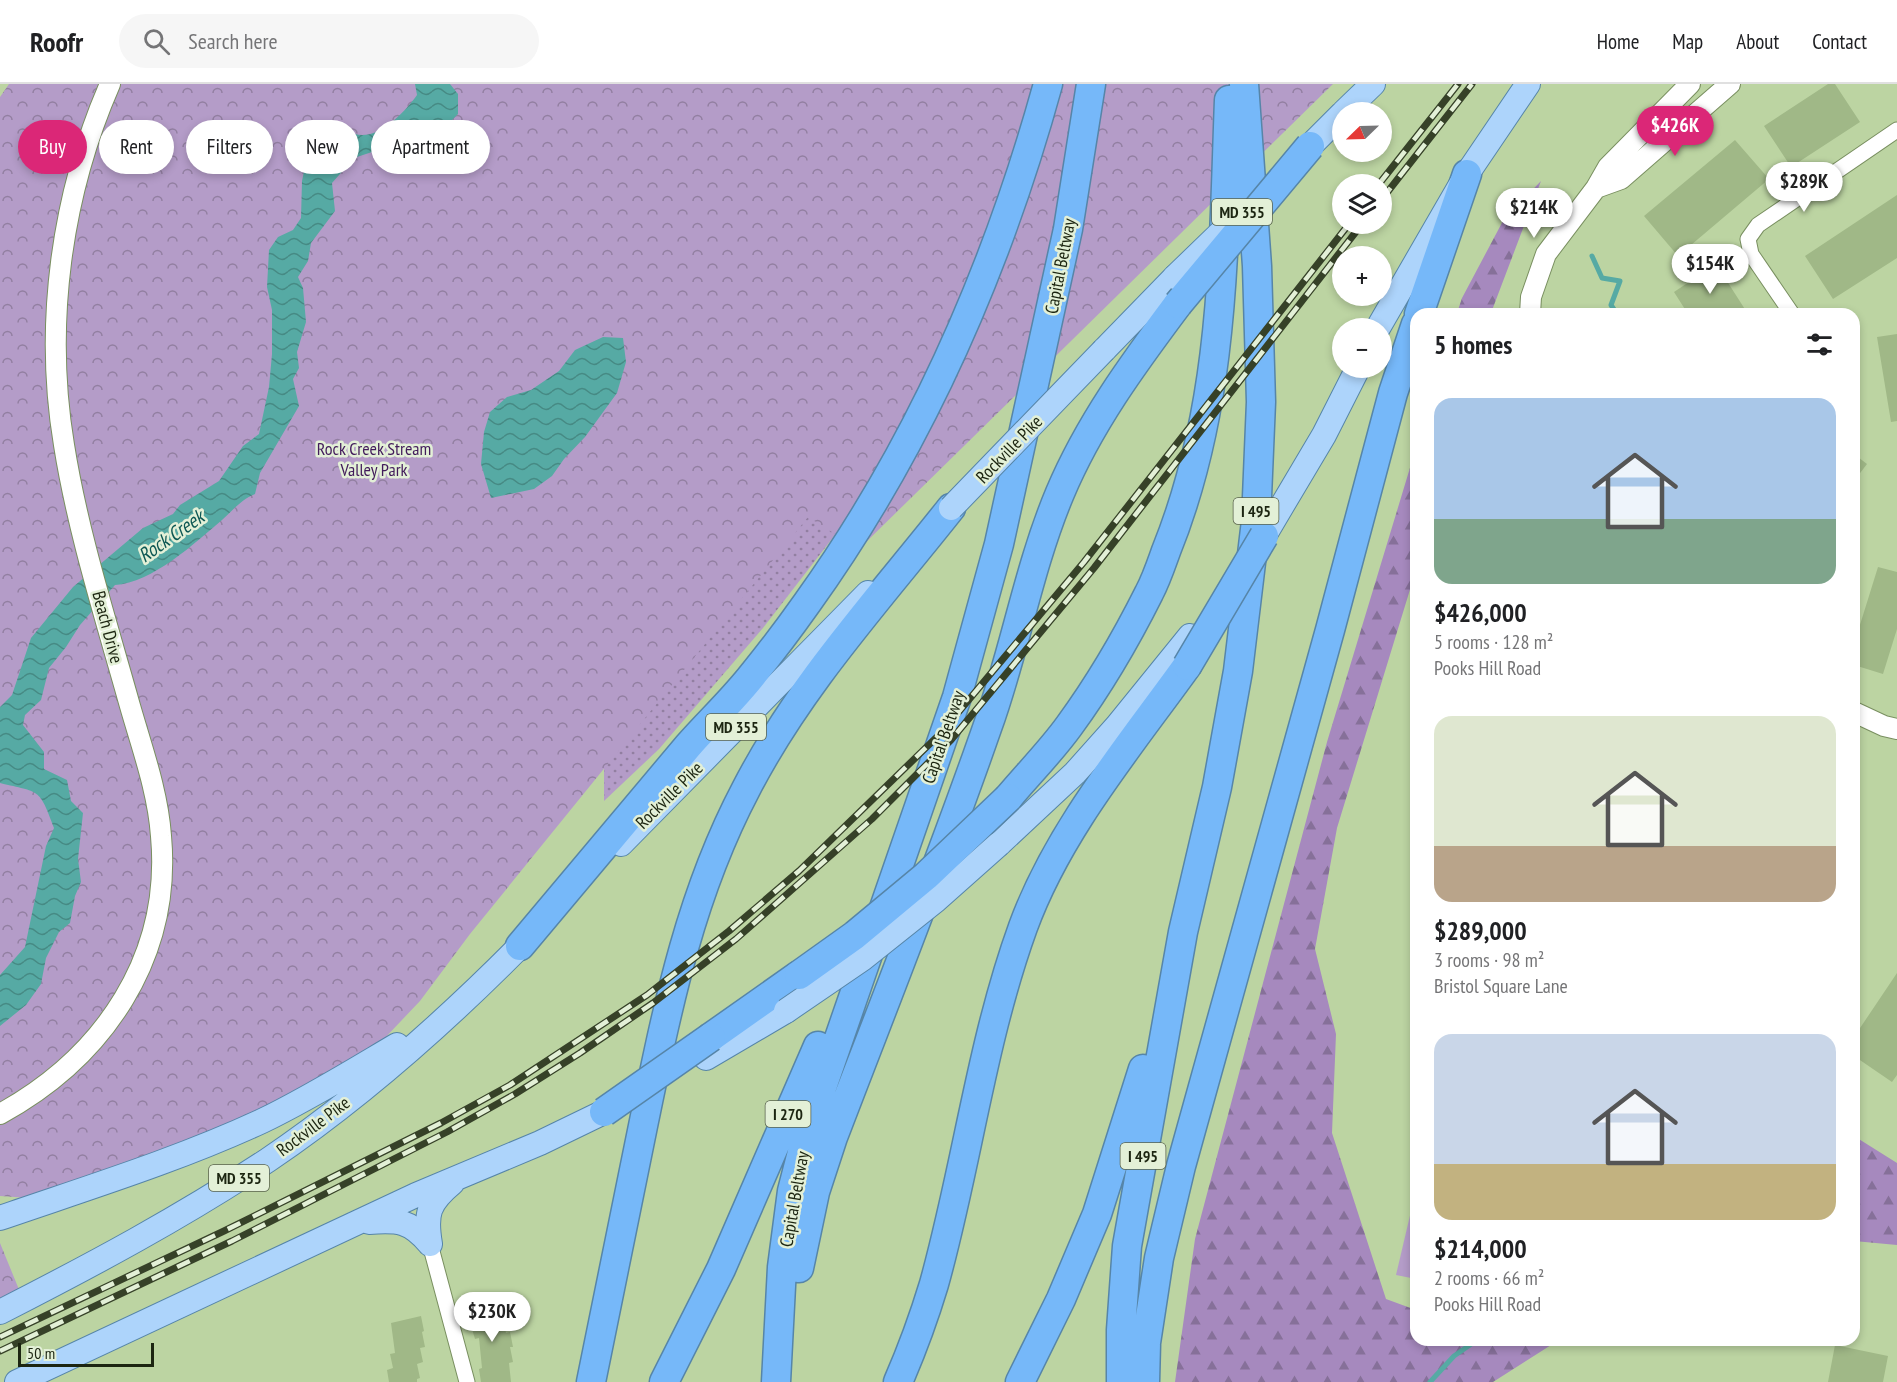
<!DOCTYPE html>
<meta charset="utf-8">
<style>
:root{--surface:#fff;--page:#f6f6f6;--text:#202124;--muted:#757577;--line:#e0e0e0;--accent:#db2777}
body{margin:0;font-family:"PT Sans Narrow",sans-serif;background:var(--page);color:var(--text);height:100vh;display:flex;flex-direction:column;font-size:22px;white-space:nowrap}
*{box-sizing:border-box;margin:0}
p{font-size:20px;color:var(--muted)}
.icon{flex:none;width:33px;height:33px;fill:none;stroke:currentColor;stroke-width:2;stroke-linecap:round;stroke-linejoin:round}
.map{position:relative;flex:1;overflow:hidden}
.drawer{position:absolute;left:1410px;top:224px;width:450px;height:1038px;display:flex;flex-direction:column;background:var(--surface);border-radius:18px;box-shadow:0 3px 9px #0003}
.drawer>*{flex:none}
.guide{position:absolute;left:18px;top:36px;width:570px;height:54px;display:flex;gap:12px}
.needle{width:39px;rotate:247deg}
.fabs{position:absolute;left:1332px;top:18px;display:grid;gap:12px}
.fabs a{display:grid;place-items:center;width:60px;height:60px;border-radius:50%;background:var(--surface);box-shadow:0 3px 9px #0003;font-size:30px}
.scale{position:absolute;left:18px;bottom:15px;width:136px;box-sizing:border-box;padding-left:6px;border:3px solid #1c2511;border-top:0;font-size:16px;line-height:21px;white-space:nowrap;color:#1c2511;-webkit-text-stroke:4px #e3f0d7;paint-order:stroke}
.price{position:absolute;translate:-50% -51px;padding:0 14px;border-radius:21px;background:#fff;color:#222;font-size:20px;line-height:39px;filter:drop-shadow(0 2px 3px #0008)}
.price::after{content:'';position:absolute;left:50%;top:36px;width:18px;height:14px;margin-left:-9px;background:inherit;clip-path:polygon(0 0,100% 0,50% 100%)}
.price.on{background:var(--accent);color:#fff}
ul{padding:0;list-style:none}
li{display:grid;align-content:center;gap:12px;height:318px;padding:0 24px}
li span{display:grid;place-items:center;height:186px;border-radius:18px;color:#555}
li>.icon{margin-inline-start:auto}
span .icon{width:108px;height:108px;fill:#fffc;stroke-width:1}
li b{font-size:26px}
h2{display:flex;justify-content:space-between;align-items:center;height:72px;padding:0 24px;font-size:26px}
.chip{padding:0 21px;border-radius:27px;background:var(--surface);box-shadow:0 3px 9px #0003;font-size:21px;line-height:54px}
.chip.on{background:var(--accent);color:#fff}
header{display:flex;align-items:center;gap:36px;box-sizing:border-box;height:84px;padding:0 30px;background:var(--surface);border-bottom:2px solid var(--line)}
header strong{font-size:28px}
nav{display:flex;gap:33px;margin-inline-start:auto;font-size:21px}
.search{width:420px;height:54px;background:var(--page);display:flex;align-items:center;gap:15px;box-sizing:border-box;padding:0 21px;border-radius:33px;color:var(--muted);font-size:22px}
.map>svg:first-child{display:block}
.grass{fill:url(#grass-dots)}
.forest{fill:url(#forest-firs)}
.park{fill:url(#park-crowns)}
.pitch{fill:#b49cc8}
.water{fill:url(#water-waves)}
.lines{fill:none;stroke-linecap:round;stroke-linejoin:round}
.stream{stroke:#56aaa4;stroke-width:5}
.building{fill:#a0b887}
.minor-casing{stroke:#798f60;stroke-width:17}
.tertiary-casing{stroke:#798f60;stroke-width:22}
.primary-casing{stroke:#5685a8;stroke-width:26}
.motorway-casing{stroke:#5685a8;stroke-width:31}
.minor{stroke:#fff;stroke-width:15}
.tertiary{stroke:#fff;stroke-width:20}
.primary{stroke:#add4fb;stroke-width:24}
.motorway{stroke:#76b8f9;stroke-width:28}
.rail-casing{stroke:#364128;stroke-width:7}
.rail{stroke:#e3f0d7;stroke-width:4.5;stroke-dasharray:14;stroke-linecap:butt}
.primary-bridge-casing{stroke:#5685a8;stroke-width:26;stroke-linecap:butt}
.motorway-bridge-casing{stroke:#5685a8;stroke-width:31;stroke-linecap:butt}
.primary-bridge{stroke:#add4fb;stroke-width:24}
.motorway-bridge{stroke:#76b8f9;stroke-width:28}
.labels{text-anchor:middle;dominant-baseline:central;stroke-width:5;stroke-linejoin:round;paint-order:stroke}
.shield{fill:#e3f0d7;stroke:#58624c;stroke-width:1.5}
.shield-label{font-size:16px;font-weight:bold;fill:#1c2511}
.street-label{font-size:18px;fill:#1c2511;stroke:#e3f0d7}
.park-label{font-size:18px;fill:#421b5b;stroke:#e3f0d7}
.water-label{font-size:20px;font-style:italic;fill:#0c5753;stroke:#e3f0d7}
</style>
<header>
<strong>Roofr</strong>
<div class="search"><svg class="icon" aria-label="search" viewBox="0 0 24 24"><circle cx="10" cy="10" r="6"/><path d="M15 15l6 6"/></svg>Search here</div>
<nav><a>Home</a><a>Map</a><a>About</a><a>Contact</a></nav>
</header>
<div class="map">
<svg width="1897" height="1298" viewBox="0 0 1897 1298">
<defs>
<pattern id="grass-dots" width="8" height="8" patternUnits="userSpaceOnUse" patternTransform="scale(1.5)"><rect width="8" height="8" fill="#b49cc8"/><path d="M2 2h.1M6 6h.1" fill="none" stroke="#927fa1" stroke-width="1.8" stroke-linecap="round"/></pattern>
<pattern id="forest-firs" width="22" height="20" patternUnits="userSpaceOnUse" patternTransform="scale(1.5)"><rect width="22" height="20" fill="#a689be"/><path d="M5 1l3.5 6h-7zM16 11l3.5 6h-7z" fill="#867099"/></pattern>
<pattern id="park-crowns" width="20" height="18" patternUnits="userSpaceOnUse" patternTransform="scale(1.5)"><rect width="20" height="18" fill="#b49cc8"/><path d="M2 6a3 3 0 1 1 6 0M12 15a3 3 0 1 1 6 0" fill="none" stroke="#927fa1"/></pattern>
<pattern id="water-waves" width="16" height="10" patternUnits="userSpaceOnUse" patternTransform="scale(1.5)"><rect width="16" height="10" fill="#56aaa4"/><path d="M0 5q4-4 8 0t8 0" fill="none" stroke="#468a84"/></pattern>
</defs>
<rect width="100%" height="100%" fill="#bcd4a2"/>
<!-- grass -->
<path class="grass" d="M763,398L845,438L763,544L659,665L604,717V667Z"/>
<!-- forest -->
<path class="forest" d="M1541,97L1491,229H1457L1462,214L1504,135Z
M1416,364V486L1337,744L1315,865L1336,950L1332,1049L1386,1215L1416,1226V1256H1559L1493,1298H1175L1195,1155L1327,658Z
M1854,1052L1897,1079V1161L1854,1157Z"/>
<!-- park -->
<path class="park" d="M9,0H1333L859,465L808,433L470,850L420,917L382,957L247,1054L196,1078L144,1097L58,1116L0,1112V13Z
M0,1159L20,1208L0,1217Z"/>
<!-- pitch -->
<path class="pitch" d="M1416,1106V1195L1396,1191Z"/>
<!-- water -->
<path class="water" d="M415,0H450L458,10V30L445,43L409,60L384,64L354,74L332,99L335,127L311,159L308,177L298,193L303,204L306,238L297,268L299,284L293,295L299,322L260,389L255,410C242,415 233,426 222,436C195,459 152,499 115,501L80,541L66,563L49,584L41,616L25,631L23,641L44,668V685L67,696L71,717L83,729L78,775L81,798L75,812L70,839L59,848L46,874L41,900L26,921L0,942V891L25,863L46,762L54,744C39,703 40,709 0,699V623L12,611L31,554L73,503L143,444L173,430L180,421L219,397L243,362L259,350L269,303L272,270V226L267,203L269,166L278,153L293,146L301,134L302,97L308,68L321,48L338,40C343,43 349,48 355,50C378,57 405,28 417,11Z
M603,253L623,254L626,278L617,309L585,353L564,375L552,392L534,405L491,414L481,380L484,348L490,328L507,313L531,306L559,287L575,266Z"/>
<g class="lines">
<!-- stream -->
<path class="stream" d="M1592,172L1602,194L1620,197L1611,221L1617,230
M1430,1298L1454,1272L1477,1256"/>
</g>
<!-- building -->
<path class="building" d="M1828,0H1835L1860,38L1791,83L1764,42Z
M1735,56L1769,95L1678,172L1644,132Z
M1897,111V174L1833,215L1805,172Z
M1716,180L1748,230H1688L1674,208Z
M1897,250V337L1891,338L1877,253Z
M1854,370L1867,380L1854,397Z
M1878,483L1897,488V545L1883,590L1854,581V560Z
M1897,889V991L1892,998L1854,972V953Z
M496,1219L499,1235L503,1234L506,1249L510,1248L513,1263H510L513,1278L509,1279L511,1298H481L479,1285L482,1284L479,1254L475,1255L466,1225Z
M421,1232L424,1247L422,1248L425,1263L420,1264L423,1278L417,1280L420,1294L417,1295V1298H389L387,1286L393,1284L390,1270L395,1269L391,1239Z
M1835,1261L1888,1272L1883,1298H1828Z"/>
<g class="lines">
<defs>
<path id="minor" d="M1792,230L1751,170L1748,155L1758,141L1897,46
M430,1160L467,1298"/>
<path id="tertiary" d="M1596,104L1621,95L1730,0
M1530,230L1531,213L1546,170L1596,104L1608,83L1690,0
M1854,628L1884,642L1897,645
M0,1030C104,973 172,873 161,752C158,708 142,664 130,622C106,536 78,449 64,361C44,241 61,112 110,0"/>
<path id="primary" d="M1344,28L1373,0
M1310,62L1342,30
M1378,244L1467,90L1528,0
M1104,266L1175,193
M1264,452L1324,351L1358,284
M621,760L868,509
M999,760L1075,689L1117,642L1190,552
M706,974L786,927
M0,1134C87,1104 178,1076 262,1037C308,1015 353,987 397,961
M369,1138C398,1136 410,1136 430,1160
M430,1160C425,1130 428,1119 452,1099
M0,1228C92,1181 182,1133 268,1076C364,1011 452,932 533,849
M17,1298L416,1111L540,1059L604,1028"/>
<path id="motorway" d="M1419,230L1467,90
M1008,714C1028,690 1051,667 1069,642C1099,601 1126,555 1149,509C1156,496 1161,481 1166,467C1225,321 1223,171 1229,16
M520,862C576,796 632,728 688,662C710,637 734,615 754,589C772,567 790,543 807,519C919,363 997,185 1048,0
M711,953L799,891
M799,1184L815,1108L833,1053C885,917 939,782 987,644C1015,567 1028,485 1060,409C1089,340 1133,280 1178,220
M591,1298C608,1211 626,1124 644,1037C668,921 690,811 746,705C799,602 879,515 951,424
M664,1298L721,1185L818,962
M776,1298L782,1183L792,1107L809,1041L957,613L999,460L1068,145L1091,0
M898,1298C912,1266 924,1233 934,1200C967,1082 981,959 1023,843C1058,747 1128,664 1187,582
M1020,1298L1061,1215L1097,1130L1143,985
M1121,1298V1246L1127,1162L1183,848L1217,703L1238,587L1256,437L1261,318L1257,182L1244,0
M1145,1298L1146,1259L1159,1174L1181,1082L1330,546L1393,309L1416,240"/>
</defs>
<!-- minor casing -->
<use href="#minor" class="minor-casing"/>
<!-- tertiary casing -->
<use href="#tertiary" class="tertiary-casing"/>
<!-- primary casing -->
<use href="#primary" class="primary-casing"/>
<!-- motorway casing -->
<use href="#motorway" class="motorway-casing"/>
<!-- minor -->
<use href="#minor" class="minor"/>
<!-- tertiary -->
<use href="#tertiary" class="tertiary"/>
<!-- primary -->
<use href="#primary" class="primary"/>
<!-- motorway -->
<use href="#motorway" class="motorway"/>
<defs>
<path id="rail" d="M1379,100L1458,0
M1382,115L1472,0
M0,1253L224,1147L441,1039L510,1001L647,911L729,847L799,787L941,649L1084,478L1349,140
M0,1267L232,1157L447,1048L515,1010L580,969L653,919L736,855L872,735L951,656L1094,484L1362,140"/>
</defs>
<!-- rail casing -->
<use href="#rail" class="rail-casing"/>
<!-- rail -->
<use href="#rail" class="rail"/>
<defs>
<path id="primary-bridge" d="M1175,193L1235,135
M951,424L1104,266
M786,927L862,875L936,816L999,760"/>
<path id="motorway-bridge" d="M1178,220L1310,62
M1187,582L1264,452
M799,891L855,851L926,792L1008,714
M604,1028L711,953"/>
</defs>
<!-- primary-bridge casing -->
<use href="#primary-bridge" class="primary-bridge-casing"/>
<!-- motorway-bridge casing -->
<use href="#motorway-bridge" class="motorway-bridge-casing"/>
<!-- primary-bridge -->
<use href="#primary-bridge" class="primary-bridge"/>
<!-- motorway-bridge -->
<use href="#motorway-bridge" class="motorway-bridge"/>
</g>
<g class="labels">
<!-- shield labels -->
<g class="shield">
<rect x="1212" y="115" width="60" height="26" rx="4.5"/>
<rect x="1233.5" y="414" width="45" height="26" rx="4.5"/>
<rect x="706" y="630" width="60" height="26" rx="4.5"/>
<rect x="765.5" y="1017" width="45" height="26" rx="4.5"/>
<rect x="1120.5" y="1059" width="45" height="26" rx="4.5"/>
<rect x="209" y="1081" width="60" height="26" rx="4.5"/>
</g>
<g class="shield-label">
<text x="1242" y="128">MD 355</text>
<text x="1256" y="427">I 495</text>
<text x="736" y="643">MD 355</text>
<text x="788" y="1030">I 270</text>
<text x="1143" y="1072">I 495</text>
<text x="239" y="1094">MD 355</text>
</g>
<!-- street labels -->
<g class="street-label">
<text transform="translate(1060 182) rotate(-79)">Capital Beltway</text>
<text transform="translate(1009 365) rotate(-46)">Rockville Pike</text>
<text transform="translate(108 543) rotate(75)">Beach Drive</text>
<text transform="translate(943 653) rotate(-71)">Capital Beltway</text>
<text transform="translate(669 711) rotate(-45)">Rockville Pike</text>
<text transform="translate(313 1042) rotate(-37)">Rockville Pike</text>
<text transform="translate(794 1115) rotate(-80)">Capital Beltway</text>
</g>
<!-- park labels -->
<g class="park-label">
<text x="374" y="364">Rock Creek Stream<tspan x="374" dy="21">Valley Park</tspan></text>
</g>
<!-- water labels -->
<g class="water-label">
<text transform="translate(171 452) rotate(-35)">Rock Creek</text>
</g>
</g>
</svg>
<div class="fabs">
<a><svg class="needle" viewBox="-14 -14 28 28"><path d="M0-13l5 13h-10z" fill="#e53935"/><path d="M0 13l5-13h-10z" fill="#757577"/></svg></a>
<a><svg class="icon" aria-label="layers" viewBox="0 0 24 24"><path d="M12 4l9 5-9 5-9-5zM3 14l9 5 9-5"/></svg></a>
<a>+</a>
<a>−</a>
</div>
<div class="scale">50 m</div>
<b class="price on" style="left:1675px;top:73px">$426K</b>
<b class="price" style="left:1804px;top:129px">$289K</b>
<b class="price" style="left:1534px;top:155px">$214K</b>
<b class="price" style="left:1710px;top:211px">$154K</b>
<b class="price" style="left:492px;top:1259px">$230K</b>
<div class="guide">
<a class="chip on">Buy</a>
<a class="chip">Rent</a>
<a class="chip">Filters</a>
<a class="chip">New</a>
<a class="chip">Apartment</a>
</div>
<section class="drawer">
<h2>5 homes<svg class="icon" aria-label="filters" viewBox="0 0 24 24"><path d="M4 7h16M4 17h16"/><circle cx="9" cy="7" r="2"/><circle cx="15" cy="17" r="2"/></svg></h2>
<ul>
<li><span style="background:linear-gradient(#a9c7e8 65%,#7fa58c 0)"><svg class="icon" aria-label="home" viewBox="0 0 24 24"><path d="M3 11l9-7 9 7M6 9v11h12V9"/></svg></span><div><b>$426,000</b><p>5 rooms · 128 m²</p><p>Pooks Hill Road</p></div></li>
<li><span style="background:linear-gradient(#dfe7d0 70%,#b9a48a 0)"><svg class="icon" aria-label="home" viewBox="0 0 24 24"><path d="M3 11l9-7 9 7M6 9v11h12V9"/></svg></span><div><b>$289,000</b><p>3 rooms · 98 m²</p><p>Bristol Square Lane</p></div></li>
<li><span style="background:linear-gradient(#c9d6e8 70%,#c2b280 0)"><svg class="icon" aria-label="home" viewBox="0 0 24 24"><path d="M3 11l9-7 9 7M6 9v11h12V9"/></svg></span><div><b>$214,000</b><p>2 rooms · 66 m²</p><p>Pooks Hill Road</p></div></li>
</ul>
</section>
</div>
